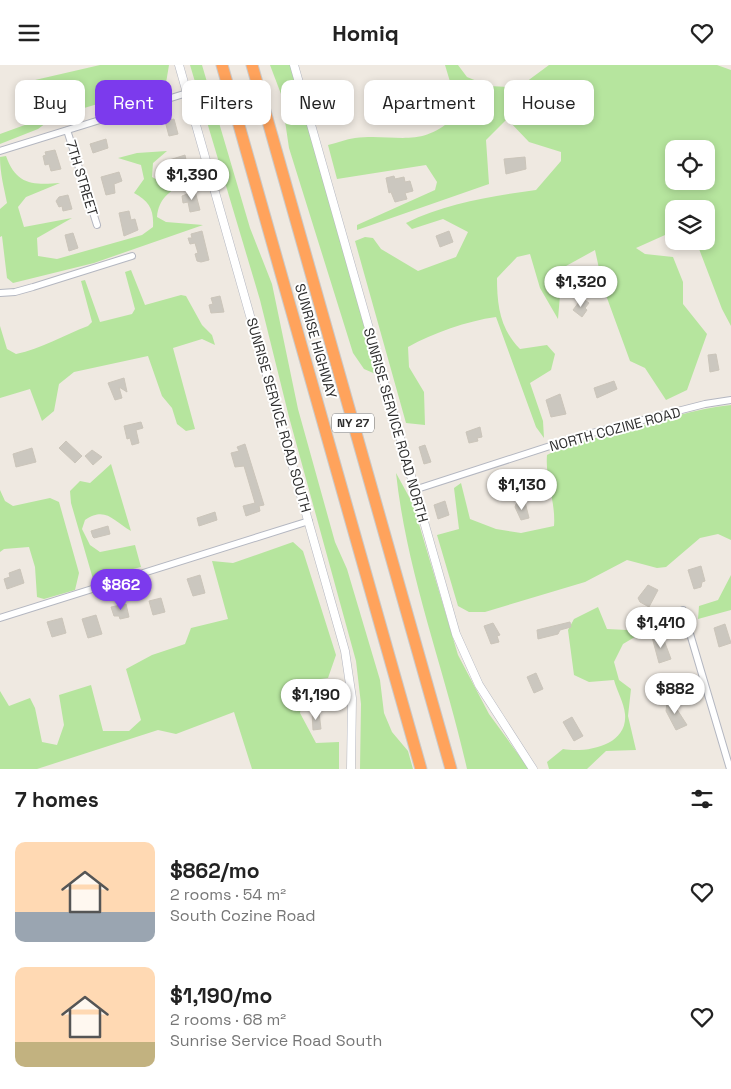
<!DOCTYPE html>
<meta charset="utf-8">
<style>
:root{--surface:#fff;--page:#f6f6f6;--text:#222;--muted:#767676;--accent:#7c3aed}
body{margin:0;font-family:"Space Grotesk",sans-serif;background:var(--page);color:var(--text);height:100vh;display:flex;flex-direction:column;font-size:19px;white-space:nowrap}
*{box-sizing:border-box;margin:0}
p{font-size:16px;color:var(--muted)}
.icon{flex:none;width:28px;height:28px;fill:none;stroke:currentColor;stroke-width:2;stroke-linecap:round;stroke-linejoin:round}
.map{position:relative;height:704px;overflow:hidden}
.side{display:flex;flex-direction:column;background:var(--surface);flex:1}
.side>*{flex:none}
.top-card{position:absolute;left:15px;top:15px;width:701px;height:45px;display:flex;gap:10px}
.tools{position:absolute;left:665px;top:75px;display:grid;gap:10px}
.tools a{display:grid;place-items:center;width:50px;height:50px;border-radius:10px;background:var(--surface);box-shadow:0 2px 8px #0003;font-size:25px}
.price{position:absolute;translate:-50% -42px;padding:0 11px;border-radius:18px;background:#fff;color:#222;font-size:16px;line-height:32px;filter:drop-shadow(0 1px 2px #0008)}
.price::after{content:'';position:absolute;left:50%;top:30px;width:15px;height:11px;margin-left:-8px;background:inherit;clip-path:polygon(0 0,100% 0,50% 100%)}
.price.selected{background:var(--accent);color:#fff}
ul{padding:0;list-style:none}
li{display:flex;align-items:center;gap:15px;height:125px;padding:0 15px}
li span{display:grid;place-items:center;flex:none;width:140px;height:100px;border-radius:10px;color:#555}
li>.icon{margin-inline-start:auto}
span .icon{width:60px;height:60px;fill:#fffc;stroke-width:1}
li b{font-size:21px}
h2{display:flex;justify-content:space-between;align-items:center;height:60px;padding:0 15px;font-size:21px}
.chip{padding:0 18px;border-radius:10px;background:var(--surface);box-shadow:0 2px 8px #0003;font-size:18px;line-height:45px}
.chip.selected{background:var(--accent);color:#fff}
header{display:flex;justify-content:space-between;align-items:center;height:65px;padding:0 15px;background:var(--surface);font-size:22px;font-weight:800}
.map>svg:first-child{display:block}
.green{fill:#b6e59e;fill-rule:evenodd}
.building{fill:#cbc7bf;stroke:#cbc5ba}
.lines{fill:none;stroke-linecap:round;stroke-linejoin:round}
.minor-casing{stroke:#b4b7c1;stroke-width:8}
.tertiary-casing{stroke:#b4b7c1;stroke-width:9}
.motorway-casing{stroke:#c9c9c9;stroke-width:13}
.minor{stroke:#fff;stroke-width:6}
.tertiary{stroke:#fff;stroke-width:8}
.motorway{stroke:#ffa35c;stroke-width:11}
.labels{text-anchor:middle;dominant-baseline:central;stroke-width:4;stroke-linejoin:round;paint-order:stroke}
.shield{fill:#fff;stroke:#6d6d6d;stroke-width:1}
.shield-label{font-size:12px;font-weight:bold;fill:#2e2e2e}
.street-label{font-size:14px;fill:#2e2e2e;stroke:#fff}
</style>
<header><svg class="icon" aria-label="menu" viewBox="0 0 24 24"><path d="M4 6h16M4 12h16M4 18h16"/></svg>Homiq<svg class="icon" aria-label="heart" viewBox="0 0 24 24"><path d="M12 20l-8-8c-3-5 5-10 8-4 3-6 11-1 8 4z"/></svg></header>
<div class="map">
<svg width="731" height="704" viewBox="0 0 731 704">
<rect width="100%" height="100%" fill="#efe9e1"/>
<!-- green -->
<path class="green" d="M100,0H169L165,24L138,36L101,38L54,52L38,64L0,79V69L33,57L39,48L34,29L35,15Z
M190,0H202L250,163L272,219L298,344L335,477L347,504L380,615L384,648L392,667L408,686L413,704H360L361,639L356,596L289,352L260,235Z
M270,0H290L378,310L364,304L353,288L289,83L281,29Z
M445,0H458L467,12L489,21L508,22L522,20L549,0H717L731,5V261L722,244L696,176H706V144H674V166L636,183L645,189L673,192L683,217V239L707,269L687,325L666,335L645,303L630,296L603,222L595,185L566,201L562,206L558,254L540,223L530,189L517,192L497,213C497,240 500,264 520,284L547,280L555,289L551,305L530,318L543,356L544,373L536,362L496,252C467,256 433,268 408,282L409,302L424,327L425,360L406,358L355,176L365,172L373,173L381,184L418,206L456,192L468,167L443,154L412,164L406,158C446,138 492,131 536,125L561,96V87L529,77L507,54L486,75L489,119L357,165V160L435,125L437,117L426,100L337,114L328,80C337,78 346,74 355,73C393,68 420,84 452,54L454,30ZM674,84H706V116H674Z
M167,86L153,98L152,112L161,117L184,118C169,127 159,133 157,152L166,157L203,160L94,198L13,218L7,213L2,171L0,172V144L7,138C4,122 0,109 0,92L6,91C16,120 33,120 60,118L26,132L18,142L24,162L72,153L37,173L38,191L57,194L142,170L153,162C154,144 149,136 134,128L144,114L141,100L118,93L137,88Z
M131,205L145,240L181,230L186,231L202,260L212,270L215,280L202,274L173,283L195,364L186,366L177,359L172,343L162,331L148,291L74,307L59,319L54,346L42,356L30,324L0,333V261L7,284L16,289C41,284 64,270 88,261L92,257L81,216L85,215L100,257L132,249L135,244L125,207Z
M731,340V475L718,469L700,473L666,502L657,503L627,495L585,517L485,547H469L458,541L437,470L459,464L454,423L461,418L470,454L496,464L521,468L554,461C556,437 545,414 547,390C570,377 598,373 623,366C659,356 694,344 731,340Z
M111,399L131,466C113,456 106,441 85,455L82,464L90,480L100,487L135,480L141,502L93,514L71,438L70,426L80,416L90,418Z
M396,408L413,439L458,590L489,649L529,704H467C445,605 407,510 396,408Z
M0,425L5,436L13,441L50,433L59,437L79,508L75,525L44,534L37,532L35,502L29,482L4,484L0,487Z
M293,477L303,486L336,590L328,613L306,616L300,648L316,678L339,677V704H252L234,647L176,669L158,665L37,704H0V626L9,641L30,633L35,643L42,677L57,680L64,660L59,630L91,620L103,666H129L141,655L126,604L152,590L185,579L191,563L228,554L212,496L233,498Z
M731,510V545L698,554L699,541L718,535Z
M598,542L607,564L627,565L660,557L623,579L614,597L619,615L631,624L628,651L636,685L606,686L587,704H549L547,697L563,684C586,688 628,681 625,649C624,638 617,626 614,615L589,617L574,610L568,565L574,554Z"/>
<!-- building -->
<path class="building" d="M408,20L419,23L416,42L424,43L422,52L402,49V37L397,36L398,27L405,29Z
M174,54L178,69L169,71L165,56Z
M106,74L108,83L93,88L90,79Z
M55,85L61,104L51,106L49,99L45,100L43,91L46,90L45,87Z
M185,90L188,104L169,109L166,96Z
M525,92L526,104L506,109L504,94Z
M119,107L122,116L114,119L115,128L106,130L101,112Z
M394,111L395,114L404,112L405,117L410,116L413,126L405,128L407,134L395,137L391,127L389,128L386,113Z
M195,126L200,145L190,147L188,137L183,138L182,131Z
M68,130L72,144L63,146L62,141L59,142L56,136L59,132Z
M129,146L131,155L135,154L138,165L124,171L119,148Z
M202,166L209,195L201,197L197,196L195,189L198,188L195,178L190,179L188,173H192L191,169Z
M449,166L453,177L440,182L436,171Z
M73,168L78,183L69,186L65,170Z
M220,231L224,247L211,248L209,240L213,239L211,233Z
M582,233L589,238L585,243L587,245L582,252L573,245Z
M716,289L719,305L710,307L708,290Z
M124,313L127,327L119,322L122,333L115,335L108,318Z
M614,316L617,324L597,333L594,323Z
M560,329L566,349L551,352L546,335Z
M141,357L143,363L136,365L139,378L132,380L130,373L127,374L124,361Z
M480,362L482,372L477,373L478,376L469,378L466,367Z
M66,376L82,391L75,398L59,383Z
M245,379L264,440L259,441L260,446L246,451L243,441L255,438L244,401L235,402L231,388L239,386L237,382Z
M425,380L431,397L424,399L419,382Z
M32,383L36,397L16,402L13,389Z
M92,385L102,392L93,400L85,391Z
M530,419L534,431L523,435L520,420Z
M445,436L449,450L438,454L434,440Z
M525,437L529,453L521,455L515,442L516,439Z
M215,447L217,455L199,461L197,453Z
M108,461L110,469L94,473L93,472L91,466Z
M701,501L705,516L702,517L701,522L694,524L688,505Z
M20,504L24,518L7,524L4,514L10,512L9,508Z
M200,510L205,528L193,531L187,514Z
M648,520L658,525L649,542L640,537L638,533Z
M161,533L165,547L153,550L149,536Z
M126,539L129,552L120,554L119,551H114L111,542Z
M96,550L102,569L88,573L82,554Z
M62,553L66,568L52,572L47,557Z
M570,557L571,562L560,565L558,569L538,574L537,565Z
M493,558L500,570L497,571L499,577L491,579L484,561Z
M725,559L731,578L719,582L714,563Z
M662,570L671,594L659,598L652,572Z
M536,608L543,624L534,628L527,612Z
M676,633V643L687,660L676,665L666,646L667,637Z
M312,647H319L321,664L313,665Z
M572,652L583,671L574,676L563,657Z"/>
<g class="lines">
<defs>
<path id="minor" d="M67,65L97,160
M0,86L187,28
M0,228L15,227L33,222L132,191
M414,425L584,370L705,339L731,335
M683,545L730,704
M0,553L309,456"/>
<path id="tertiary" d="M179,0L345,586L352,633L351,704
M294,0L456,569L479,620L533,704"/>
<path id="motorway" d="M222,0L421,704
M252,0L451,704"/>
</defs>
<!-- minor casing -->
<use href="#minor" class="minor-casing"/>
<!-- tertiary casing -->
<use href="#tertiary" class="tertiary-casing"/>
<!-- motorway casing -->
<use href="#motorway" class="motorway-casing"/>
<!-- minor -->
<use href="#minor" class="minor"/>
<!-- tertiary -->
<use href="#tertiary" class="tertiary"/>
<!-- motorway -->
<use href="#motorway" class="motorway"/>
</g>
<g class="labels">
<!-- shield labels -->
<rect class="shield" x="332" y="348.5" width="42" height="19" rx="4"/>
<g class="shield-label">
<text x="353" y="358">NY 27</text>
</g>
<!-- street labels -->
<g class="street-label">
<text transform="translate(82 113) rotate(73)">7TH STREET</text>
<text transform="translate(316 276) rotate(74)">SUNRISE HIGHWAY</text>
<text transform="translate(279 350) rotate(74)">SUNRISE SERVICE ROAD SOUTH</text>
<text transform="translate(396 360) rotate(74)">SUNRISE SERVICE ROAD NORTH</text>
<text transform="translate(615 364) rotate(-15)">NORTH COZINE ROAD</text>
</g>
</g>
</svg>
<div class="tools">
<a><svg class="icon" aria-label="locate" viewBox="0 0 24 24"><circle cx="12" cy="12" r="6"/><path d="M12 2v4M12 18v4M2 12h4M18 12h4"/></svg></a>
<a><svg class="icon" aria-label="layers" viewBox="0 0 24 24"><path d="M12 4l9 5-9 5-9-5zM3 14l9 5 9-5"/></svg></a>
</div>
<b class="price" style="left:192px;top:136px">$1,390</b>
<b class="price" style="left:581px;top:243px">$1,320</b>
<b class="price" style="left:522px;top:446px">$1,130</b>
<b class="price selected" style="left:121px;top:546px">$862</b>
<b class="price" style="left:661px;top:584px">$1,410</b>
<b class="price" style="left:675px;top:650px">$882</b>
<b class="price" style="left:316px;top:656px">$1,190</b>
<div class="top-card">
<a class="chip">Buy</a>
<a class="chip selected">Rent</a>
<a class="chip">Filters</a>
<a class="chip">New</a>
<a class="chip">Apartment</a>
<a class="chip">House</a>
</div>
</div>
<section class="side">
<h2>7 homes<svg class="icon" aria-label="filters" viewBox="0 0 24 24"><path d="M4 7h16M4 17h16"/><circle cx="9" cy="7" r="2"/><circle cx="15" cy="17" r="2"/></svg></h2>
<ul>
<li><span style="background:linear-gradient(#ffd9b3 70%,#9aa5b1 0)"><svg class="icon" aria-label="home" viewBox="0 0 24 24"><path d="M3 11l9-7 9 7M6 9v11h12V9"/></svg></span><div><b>$862/mo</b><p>2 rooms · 54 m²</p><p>South Cozine Road</p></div><svg class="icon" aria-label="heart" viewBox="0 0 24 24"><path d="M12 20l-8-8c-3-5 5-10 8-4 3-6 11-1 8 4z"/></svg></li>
<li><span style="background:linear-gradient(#ffd9b3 75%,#c2b280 0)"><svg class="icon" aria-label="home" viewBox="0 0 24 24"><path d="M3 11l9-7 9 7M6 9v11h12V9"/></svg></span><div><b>$1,190/mo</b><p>2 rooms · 68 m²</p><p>Sunrise Service Road South</p></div><svg class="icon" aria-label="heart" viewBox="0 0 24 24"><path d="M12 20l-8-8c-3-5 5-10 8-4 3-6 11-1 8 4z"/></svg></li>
</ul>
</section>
